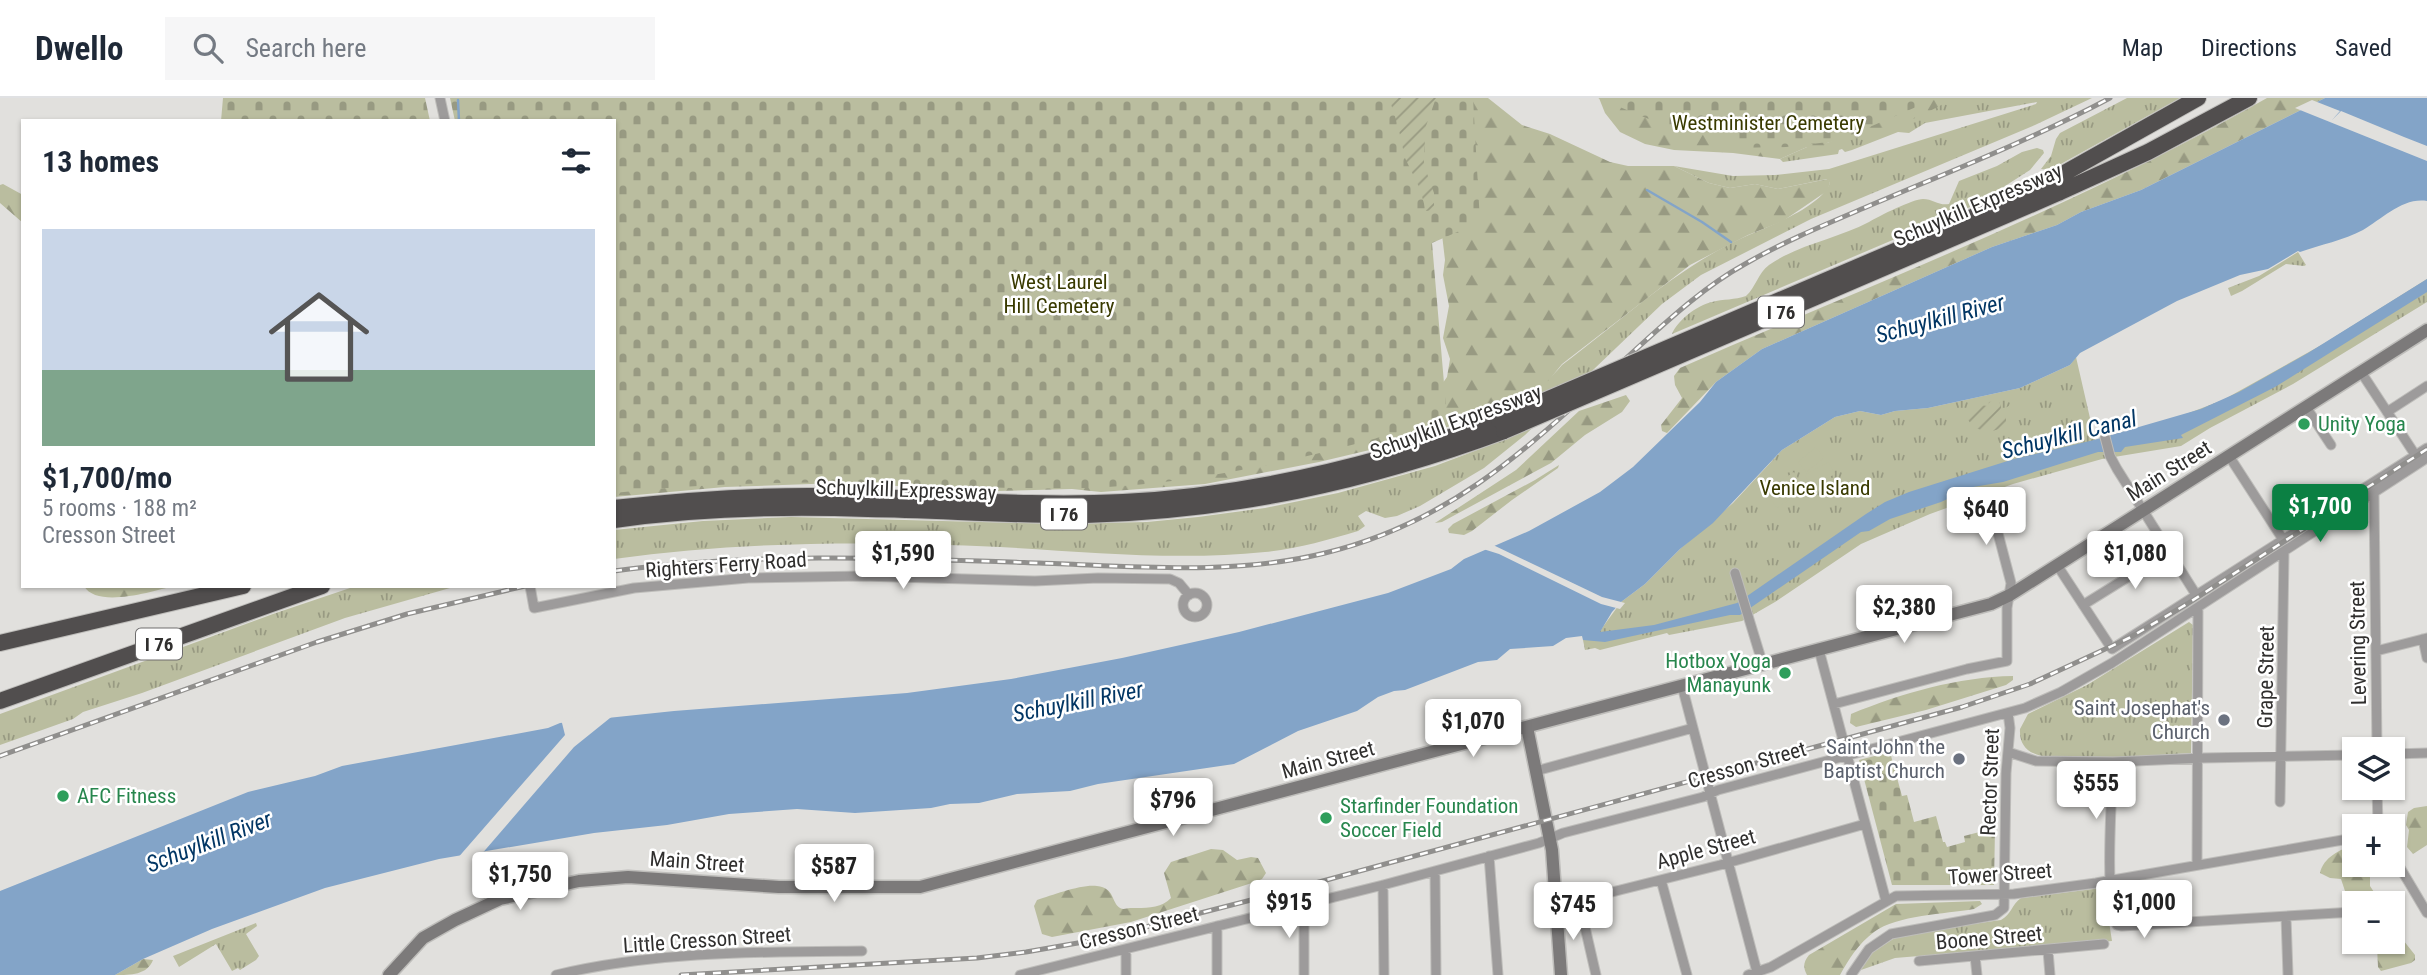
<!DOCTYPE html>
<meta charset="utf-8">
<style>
:root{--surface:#fff;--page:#f6f6f7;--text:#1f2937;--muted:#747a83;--line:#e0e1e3;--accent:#0b8043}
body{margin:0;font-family:"Roboto Condensed",sans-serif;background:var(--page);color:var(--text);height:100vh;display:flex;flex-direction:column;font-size:26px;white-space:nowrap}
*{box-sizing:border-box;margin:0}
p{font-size:23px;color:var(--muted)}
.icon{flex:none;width:38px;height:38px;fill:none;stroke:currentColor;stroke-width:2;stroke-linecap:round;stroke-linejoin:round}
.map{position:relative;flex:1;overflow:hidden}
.side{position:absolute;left:21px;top:21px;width:595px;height:469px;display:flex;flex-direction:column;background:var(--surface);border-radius:0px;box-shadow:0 2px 5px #0004}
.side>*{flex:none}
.fabs{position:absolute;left:2342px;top:639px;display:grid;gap:14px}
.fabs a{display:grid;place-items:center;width:63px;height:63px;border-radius:0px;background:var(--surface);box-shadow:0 2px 5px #0004;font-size:35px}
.price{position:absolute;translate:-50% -60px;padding:0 16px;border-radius:7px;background:#fff;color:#222;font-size:23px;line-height:46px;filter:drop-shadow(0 2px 4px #0008)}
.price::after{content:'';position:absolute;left:50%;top:42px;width:21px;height:16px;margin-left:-10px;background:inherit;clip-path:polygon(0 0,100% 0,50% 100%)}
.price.selected{background:var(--accent);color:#fff}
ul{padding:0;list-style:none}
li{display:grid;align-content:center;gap:14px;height:371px;padding:0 21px}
li span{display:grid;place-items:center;height:217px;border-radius:0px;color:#555}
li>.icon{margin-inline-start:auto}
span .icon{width:126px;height:126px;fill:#fffc;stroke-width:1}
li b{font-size:30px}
h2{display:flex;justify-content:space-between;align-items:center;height:84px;padding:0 21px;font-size:30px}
header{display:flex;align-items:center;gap:42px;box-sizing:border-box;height:98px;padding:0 35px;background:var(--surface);border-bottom:2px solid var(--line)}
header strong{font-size:33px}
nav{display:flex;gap:38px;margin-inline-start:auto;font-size:24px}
.search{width:490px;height:63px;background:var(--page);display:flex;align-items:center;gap:18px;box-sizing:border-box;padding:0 24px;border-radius:0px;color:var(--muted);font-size:26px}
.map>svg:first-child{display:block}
.grass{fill:url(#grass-tufts)}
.forest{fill:url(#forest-firs)}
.cemetery{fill:url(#cemetery-stones)}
.garden{fill:url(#garden-furrows)}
.pitch{fill:#babd9f}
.water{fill:#83a4c8}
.pier{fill:#e1e0dd}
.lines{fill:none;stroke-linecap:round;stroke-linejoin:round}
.stream{stroke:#83a4c8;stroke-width:2.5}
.street-casing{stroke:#bebdba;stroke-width:11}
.secondary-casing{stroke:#bebdba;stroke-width:15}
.highway-casing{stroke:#bebdba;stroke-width:18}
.street{stroke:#9d9b9b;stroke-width:9}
.secondary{stroke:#7c7a7a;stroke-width:12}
.highway{stroke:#514e4e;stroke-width:16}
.rail-casing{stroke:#908f8d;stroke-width:5}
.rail{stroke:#fff;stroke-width:2.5;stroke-dasharray:8;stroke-linecap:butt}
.highway-bridge-casing{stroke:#bebdba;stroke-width:18;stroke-linecap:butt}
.highway-bridge{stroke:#514e4e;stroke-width:16}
.leisure-dot{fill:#2e9e5b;stroke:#fff;stroke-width:2.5}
.worship-dot{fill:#6b7280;stroke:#fff;stroke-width:2.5}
.labels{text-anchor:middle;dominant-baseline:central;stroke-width:5;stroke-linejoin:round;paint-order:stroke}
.shield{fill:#fff;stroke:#6e6d6d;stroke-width:2}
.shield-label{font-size:19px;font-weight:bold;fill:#302f2e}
.park-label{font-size:21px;fill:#393a00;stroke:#fff}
.street-label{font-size:21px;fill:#302f2e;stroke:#fff}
.leisure-label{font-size:21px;fill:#27864d;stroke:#fff;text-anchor:start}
.worship-label{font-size:21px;fill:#5b616d;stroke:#fff;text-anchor:end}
.water-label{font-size:23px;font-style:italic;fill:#023664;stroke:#fff}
</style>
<header>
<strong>Dwello</strong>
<div class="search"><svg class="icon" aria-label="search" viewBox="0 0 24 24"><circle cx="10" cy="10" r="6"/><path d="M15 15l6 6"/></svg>Search here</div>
<nav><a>Map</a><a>Directions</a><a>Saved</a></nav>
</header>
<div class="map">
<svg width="2427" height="877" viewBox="0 0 2427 877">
<defs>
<pattern id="grass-tufts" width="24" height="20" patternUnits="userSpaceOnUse" patternTransform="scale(1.75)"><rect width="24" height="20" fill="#babd9f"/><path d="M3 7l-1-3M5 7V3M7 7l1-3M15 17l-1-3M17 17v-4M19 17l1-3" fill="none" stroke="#989a82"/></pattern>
<pattern id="forest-firs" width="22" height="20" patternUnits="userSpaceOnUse" patternTransform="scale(1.75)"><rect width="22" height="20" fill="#babd9f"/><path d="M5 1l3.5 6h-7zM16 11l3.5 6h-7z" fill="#989a82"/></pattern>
<pattern id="cemetery-stones" width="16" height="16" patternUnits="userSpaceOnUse" patternTransform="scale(1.75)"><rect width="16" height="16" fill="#babd9f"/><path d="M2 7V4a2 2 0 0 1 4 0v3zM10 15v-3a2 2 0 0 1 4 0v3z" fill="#989a82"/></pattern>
<pattern id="garden-furrows" width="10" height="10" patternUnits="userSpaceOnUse" patternTransform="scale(1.75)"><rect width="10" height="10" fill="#babd9f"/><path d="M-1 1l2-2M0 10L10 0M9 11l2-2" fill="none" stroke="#989a82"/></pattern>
</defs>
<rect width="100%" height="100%" fill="#e1e0dd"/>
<!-- grass -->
<path class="grass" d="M1937,0H2092L2035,27L1811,121L1701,177L1662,206L1525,337L1484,370L1420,408L1397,418L1385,420L1366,413L1358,418L1365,428L1358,433C1328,442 1296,451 1265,454C1177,463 1088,454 1000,449C872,443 742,443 614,461V432L703,423L791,419L1061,426L1147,424L1198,419L1265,410L1338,395L1435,368L1509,340L1497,310C1523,299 1544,289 1562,267C1624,221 1679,167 1751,136C1774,126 1820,109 1830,85L1827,81L1778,91L1755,86L1730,90L1709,85L1674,68L1733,78L1775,77L1829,71L2036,6L2037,4L1925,25L1909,35L1898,34L1852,52L1845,54L1842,51L1839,52L1838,56L1783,64L1780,61L1807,49L1827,45Z
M2127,0H2180L2050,72L2041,71L2051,58L2056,41L2060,35Z
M2037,50L2043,52L2044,55L2030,72L2002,90L1989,101L1672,236C1677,223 1697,207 1712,204C1723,201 1735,202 1746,198C1756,189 1758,175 1769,167C1799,146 1837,141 1869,124C1879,118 1913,101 1923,101C1933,101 1939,108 1949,106L1959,83L1997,68L2022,54Z
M2298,154L2306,167L2304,168L2286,166L2242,193L2231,198L2228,190L2259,178Z
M2427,181V204L2293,286L2210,330L2181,348L2102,361L2013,386L1930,416L1861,446L1775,504L1742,523L1669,537L1667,535L1600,552L1595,550L1585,552L1583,542L1597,537L1621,504L1645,486L1680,451L1733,405L1782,352L1835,319L1860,313L1881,317L1895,313L1928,310L2020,290L2070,267L2076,259L2095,342L2181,318L2223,302L2325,245Z
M356,488H457L345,520L142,595L83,614L73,621L0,647V616L273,516Z
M2189,524L2193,527L2191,655L2128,659L2042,658C2027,655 2019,646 2020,631L2028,616L2087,587Z
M2101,790L2104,792L2112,843L1920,860L1919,858L1895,860L1861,872L1872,855L1893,841L1916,834L2001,822C2011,817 2012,806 2021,800Z
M256,825L257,828L246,836L259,858L256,862L240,872L238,870L232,873L216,846L179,869L173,858Z"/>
<!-- forest -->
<path class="forest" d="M1436,0H1488L1522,27L1550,36L1610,64L1628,68H1674L1709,85L1730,90L1755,86L1778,91L1828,81L1830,85L1827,93L1783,123L1748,137L1690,167L1562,266L1549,282L1533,293L1497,310L1437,333L1395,346L1319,364L1205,386L1101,394L1072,391L997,393L839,385L725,389L614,399V372L1440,289L1447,279L1450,261L1443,240L1449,208L1443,177L1445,162L1441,128Z
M1599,0H1955L1920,18L1886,32L1862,39L1843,40L1827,45L1823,49L1817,51L1807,49L1780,61L1733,55L1674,52L1645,46L1620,34L1605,15Z
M2267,0H2325L2141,92L2081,114L2057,127L1992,149L1762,251L1716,284L1667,335L1662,333L1661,327L1682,300L1675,287L1674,278L1680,270C1877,184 2080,107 2267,0Z
M3,86L23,97V125L0,105V87Z
M1626,297L1630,303L1622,314L1585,337L1551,365L1442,424L1435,425L1516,372L1579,313Z
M1559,367L1558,370L1512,402L1472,433L1464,437L1449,435L1448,431L1453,426L1535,382Z
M84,488H174C153,493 97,511 84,488Z
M2013,578V582L2006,587L1926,612L1856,629L1850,625L1851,616C1902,595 1958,579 2013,578Z
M2427,708V747L2413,756L2407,749L2409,732L2406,727L2408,714L2414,710Z
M2354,747V766L2370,767V788L2376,797V805H2357L2346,796L2341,781L2330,780L2320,775C2323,760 2340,751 2354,747Z
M1211,751L1223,752L1237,762L1251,759L1258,760L1266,775L1262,781L1255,784L1131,824L1052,839L1042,836L1034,808L1037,802C1053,797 1081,786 1097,788C1115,790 1111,804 1120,810C1124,812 1126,810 1130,810C1144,810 1161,811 1171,800L1164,775L1171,764Z
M1980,803L1982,806L1974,811C1945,816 1897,817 1874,834C1858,846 1849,861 1840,877H1807C1803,869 1803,865 1809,857L1896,806Z
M2392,828L2415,857V862L2411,865L2381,873L2378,869L2377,848L2366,844H2392Z
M143,861L153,862C147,877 131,877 115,877Z"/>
<!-- cemetery -->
<path class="cemetery" d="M223,0H425L430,23H221Z
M450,0H1473L1480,124L1432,145L1447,320C1341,352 1232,380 1121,388C1049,394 976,388 905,386C807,383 711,384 614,395V23H455Z
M1598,0H1937L1837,43L1786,49L1734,50L1721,17L1680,34Z
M1890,654L1902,698L1907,697L1914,724L1936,718L1943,744H1945L1947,749L1965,744L1964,738L1995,730L1994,787H1892L1859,662Z"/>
<!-- garden -->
<path class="garden" d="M1389,0H1436L1426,28L1424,56V67L1434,95V112L1426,113L1420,91L1405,60L1398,28Z
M1999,302L2001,310L1991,328L1981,332L1973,329L1966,319L1971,317C1973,309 1980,306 1988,308L1989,304Z
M2010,307L2013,311L2006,318V329L1989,334C1998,326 1999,313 2010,307Z"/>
<!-- pitch -->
<path class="pitch" d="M1816,349L1824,360L1806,374L1798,364Z
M1828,364L1835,376L1811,389L1805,377Z
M1794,374L1805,391L1777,410L1765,393Z"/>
<!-- water -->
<path class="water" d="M2325,0H2427V103C2403,99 2382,121 2363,132C2344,142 2320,147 2300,154L2298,153L2268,171L2240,177L2177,203L2080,255L2070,267L2020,290L1928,310L1895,313L1881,317L1860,313L1835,319L1782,352L1713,425L1680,451L1645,486L1621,504L1612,514L1600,534L1654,527L1737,505L1866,416L1885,404L1909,394L2014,361L2094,342L2201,311L2239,294L2308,255L2427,181V194L2275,289L2181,337L2183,340L2125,349L2121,354H2098L2003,384L1973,389L1941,404L1890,421L1869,433L1861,434L1740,517H1730L1605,544L1583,542L1582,538L1566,540L1553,548L1510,551L1497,562L1478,564L1405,592L1394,593L1378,599L1357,613L1298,633L1234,666L1098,686L1070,693L1017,696L979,705L950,706L931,710L855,715L797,711L729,716L667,727L594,735L439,761L325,790L212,831L143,861L115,877H0V793L248,694L315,678L342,668L548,630L560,625L674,613L907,595L1011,581L1122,560L1239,534L1388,495L1451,471L1464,461L1529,433L1600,394L1633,369L1700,304L1716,284L1762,251L1992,149L2057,127L2081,114L2141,92Z"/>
<!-- pier -->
<path class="pier" d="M2312,2L2340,13L2332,22L2341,13L2404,39L2395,48L2404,39L2427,48V63L2295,10Z
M1491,446L1602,499L1625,505L1620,511L1601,506L1499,456L1480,450Z
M615,616L574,649L480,758L456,762L565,637L561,621Z"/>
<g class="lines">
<!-- stream -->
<path class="stream" d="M458,2L459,23
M1647,92L1702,124L1731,144"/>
<defs>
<path id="street" d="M440,0L445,23
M2361,274L2414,355
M2306,309L2331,347
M2387,314L2427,288
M2105,339L2110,358L2117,371L2195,495
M2229,358L2282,440
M2374,397L2377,651
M2057,467L2108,545
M1735,475L1763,567
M530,488L534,510L634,490L748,480L862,478L1035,483L1098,480L1170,481L1179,485L1189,497
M1183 507a12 12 0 1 1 24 0a12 12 0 1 1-24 0Z
M2083,507L2170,453
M2423,541L2427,560
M2112,551L2427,350
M1819,552L1886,803
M2376,553L2427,540
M1682,588L1757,874
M1834,606L1967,571L2007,563V510L2011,485L1989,401
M2008,654L2036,663L2113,664L2203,660L2354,657
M2392,656L2427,655
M2113,664C2112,695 2104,806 2117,827L2122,828L2354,814
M1536,673L1693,630
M2377,690L2378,728
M2280,704L2284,455
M2392,756L2427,815
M1489,758L1498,877
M2197,767L2198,513
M1435,773L1436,877
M1661,782L1687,877
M1383,787L1384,877
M1579,803L1596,877
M1304,807V877
M1556,808L1720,767L1865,726
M2286,819L2288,877
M1217,828V877
M1126,851V877
M2048,853L2050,877
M1975,858L1977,877
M1919,863L2104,846
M556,877C656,853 760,854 862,853
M1020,877L1383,787L1539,745L1563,735L1703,699L1718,692L2025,610L2061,594L2112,565L2427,360
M1748,877L1771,869L1896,798L2014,796L2096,785L2354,740
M1851,877L1869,851L1891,836L1995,817L2004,810L2006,675L2010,630L2008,615"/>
<path id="secondary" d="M1527,629L1552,752L1561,877
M389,877L423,840L455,822L500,801L579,783L628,779L779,789H920L1991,506L2010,497L2427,232"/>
<path id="highway" d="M2052,82L2198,0
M2058,95L2148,54L2249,0
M614,410C685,402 755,397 826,398C925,399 1024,409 1123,404C1253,397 1377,367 1499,322
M614,422C698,410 784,408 868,411C940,412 1013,418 1085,417C1232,413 1366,384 1504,333
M0,545L243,488
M0,603L322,488"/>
</defs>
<!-- street casing -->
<use href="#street" class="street-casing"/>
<!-- secondary casing -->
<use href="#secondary" class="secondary-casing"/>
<!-- highway casing -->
<use href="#highway" class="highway-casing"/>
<!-- street -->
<use href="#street" class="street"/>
<!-- secondary -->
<use href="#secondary" class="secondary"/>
<!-- highway -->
<use href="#highway" class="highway"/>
<defs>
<path id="rail" d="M614,473C755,454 898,460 1039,465C1134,468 1232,478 1325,455C1453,424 1530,348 1624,262C1662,228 1700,191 1745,166C1783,144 1824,127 1864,110C1946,75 2031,42 2110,0
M0,658L317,544L407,516L525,488
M681,877L977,860L1026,854L1095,842L1286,793L1962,609L2030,586L2129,540L2187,506L2427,351"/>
</defs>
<!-- rail casing -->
<use href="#rail" class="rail-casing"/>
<!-- rail -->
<use href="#rail" class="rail"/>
<defs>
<path id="highway-bridge" d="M1499,322L1951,129L2052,82
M1504,333L2058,95"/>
</defs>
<!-- highway-bridge casing -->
<use href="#highway-bridge" class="highway-bridge-casing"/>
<!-- highway-bridge -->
<use href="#highway-bridge" class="highway-bridge"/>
</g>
<!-- markers -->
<g class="leisure-dot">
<circle cx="2304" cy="326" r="7"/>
<circle cx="1785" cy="575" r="7"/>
<circle cx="63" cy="698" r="7"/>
<circle cx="1326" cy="720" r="7"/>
</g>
<g class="worship-dot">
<circle cx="2224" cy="622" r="7"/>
<circle cx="1959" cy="661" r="7"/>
</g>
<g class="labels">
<!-- shield labels -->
<g class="shield">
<rect x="1758" y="198.5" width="46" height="31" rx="5"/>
<rect x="1041" y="400.5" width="46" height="31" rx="5"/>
<rect x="136" y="530.5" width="46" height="31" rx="5"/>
</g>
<g class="shield-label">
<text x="1781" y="214">I 76</text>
<text x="1064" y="416">I 76</text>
<text x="159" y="546">I 76</text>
</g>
<!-- park labels -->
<g class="park-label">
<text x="1768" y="25">Westminister Cemetery</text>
<text x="1059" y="184">West Laurel<tspan x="1059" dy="24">Hill Cemetery</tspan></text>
<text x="1815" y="390">Venice Island</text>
</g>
<!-- street labels -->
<g class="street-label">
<text transform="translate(1978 107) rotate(-23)">Schuylkill Expressway</text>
<text transform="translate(1456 324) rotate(-20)">Schuylkill Expressway</text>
<text transform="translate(2169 373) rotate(-32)">Main Street</text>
<text transform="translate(906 392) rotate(2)">Schuylkill Expressway</text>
<text transform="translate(726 467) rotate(-4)">Righters Ferry Road</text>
<text transform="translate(2358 545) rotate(-91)">Levering Street</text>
<text transform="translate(2266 579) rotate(-89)">Grape Street</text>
<text transform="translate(1328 662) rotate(-15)">Main Street</text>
<text transform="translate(1747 667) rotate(-16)">Cresson Street</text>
<text transform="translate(1990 684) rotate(-88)">Rector Street</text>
<text transform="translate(1706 751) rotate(-15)">Apple Street</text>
<text transform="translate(697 764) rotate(4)">Main Street</text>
<text transform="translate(2000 776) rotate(-4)">Tower Street</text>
<text transform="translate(1139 830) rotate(-14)">Cresson Street</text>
<text transform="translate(1989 840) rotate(-5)">Boone Street</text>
<text transform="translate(707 842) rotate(-4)">Little Cresson Street</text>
</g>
<!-- leisure labels -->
<g class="leisure-label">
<text x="2318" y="326">Unity Yoga</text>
<text x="1771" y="563" text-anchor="end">Hotbox Yoga<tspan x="1771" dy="24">Manayunk</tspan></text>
<text x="77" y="698">AFC Fitness</text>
<text x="1340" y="708">Starfinder Foundation<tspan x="1340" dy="24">Soccer Field</tspan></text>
</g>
<!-- worship labels -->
<g class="worship-label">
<text x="2210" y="610">Saint Josephat's<tspan x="2210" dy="24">Church</tspan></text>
<text x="1945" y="649">Saint John the<tspan x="1945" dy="24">Baptist Church</tspan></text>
</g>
<!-- water labels -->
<g class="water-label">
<text transform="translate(1940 221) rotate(-15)">Schuylkill River</text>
<text transform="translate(2069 337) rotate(-14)">Schuylkill Canal</text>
<text transform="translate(1078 604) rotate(-11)">Schuylkill River</text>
<text transform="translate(209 744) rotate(-21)">Schuylkill River</text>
</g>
</g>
</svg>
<div class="fabs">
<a><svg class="icon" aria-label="layers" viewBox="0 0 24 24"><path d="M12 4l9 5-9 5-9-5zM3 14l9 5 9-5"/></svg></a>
<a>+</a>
<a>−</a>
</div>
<b class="price selected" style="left:2320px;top:446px">$1,700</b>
<b class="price" style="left:1986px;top:449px">$640</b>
<b class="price" style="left:903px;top:493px">$1,590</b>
<b class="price" style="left:2135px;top:493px">$1,080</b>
<b class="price" style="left:1904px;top:547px">$2,380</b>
<b class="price" style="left:1473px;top:661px">$1,070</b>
<b class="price" style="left:2096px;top:723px">$555</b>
<b class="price" style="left:1173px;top:740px">$796</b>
<b class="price" style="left:834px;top:806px">$587</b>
<b class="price" style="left:520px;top:814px">$1,750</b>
<b class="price" style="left:1289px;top:842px">$915</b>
<b class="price" style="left:2144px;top:842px">$1,000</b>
<b class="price" style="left:1573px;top:844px">$745</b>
<section class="side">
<h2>13 homes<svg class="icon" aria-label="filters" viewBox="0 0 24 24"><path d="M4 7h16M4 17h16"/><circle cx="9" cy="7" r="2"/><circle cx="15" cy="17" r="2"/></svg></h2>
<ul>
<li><span style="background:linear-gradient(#c9d6e8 65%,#7fa58c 0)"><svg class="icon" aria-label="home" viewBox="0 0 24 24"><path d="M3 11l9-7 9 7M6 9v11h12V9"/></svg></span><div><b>$1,700/mo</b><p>5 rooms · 188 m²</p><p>Cresson Street</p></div></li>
</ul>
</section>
</div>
